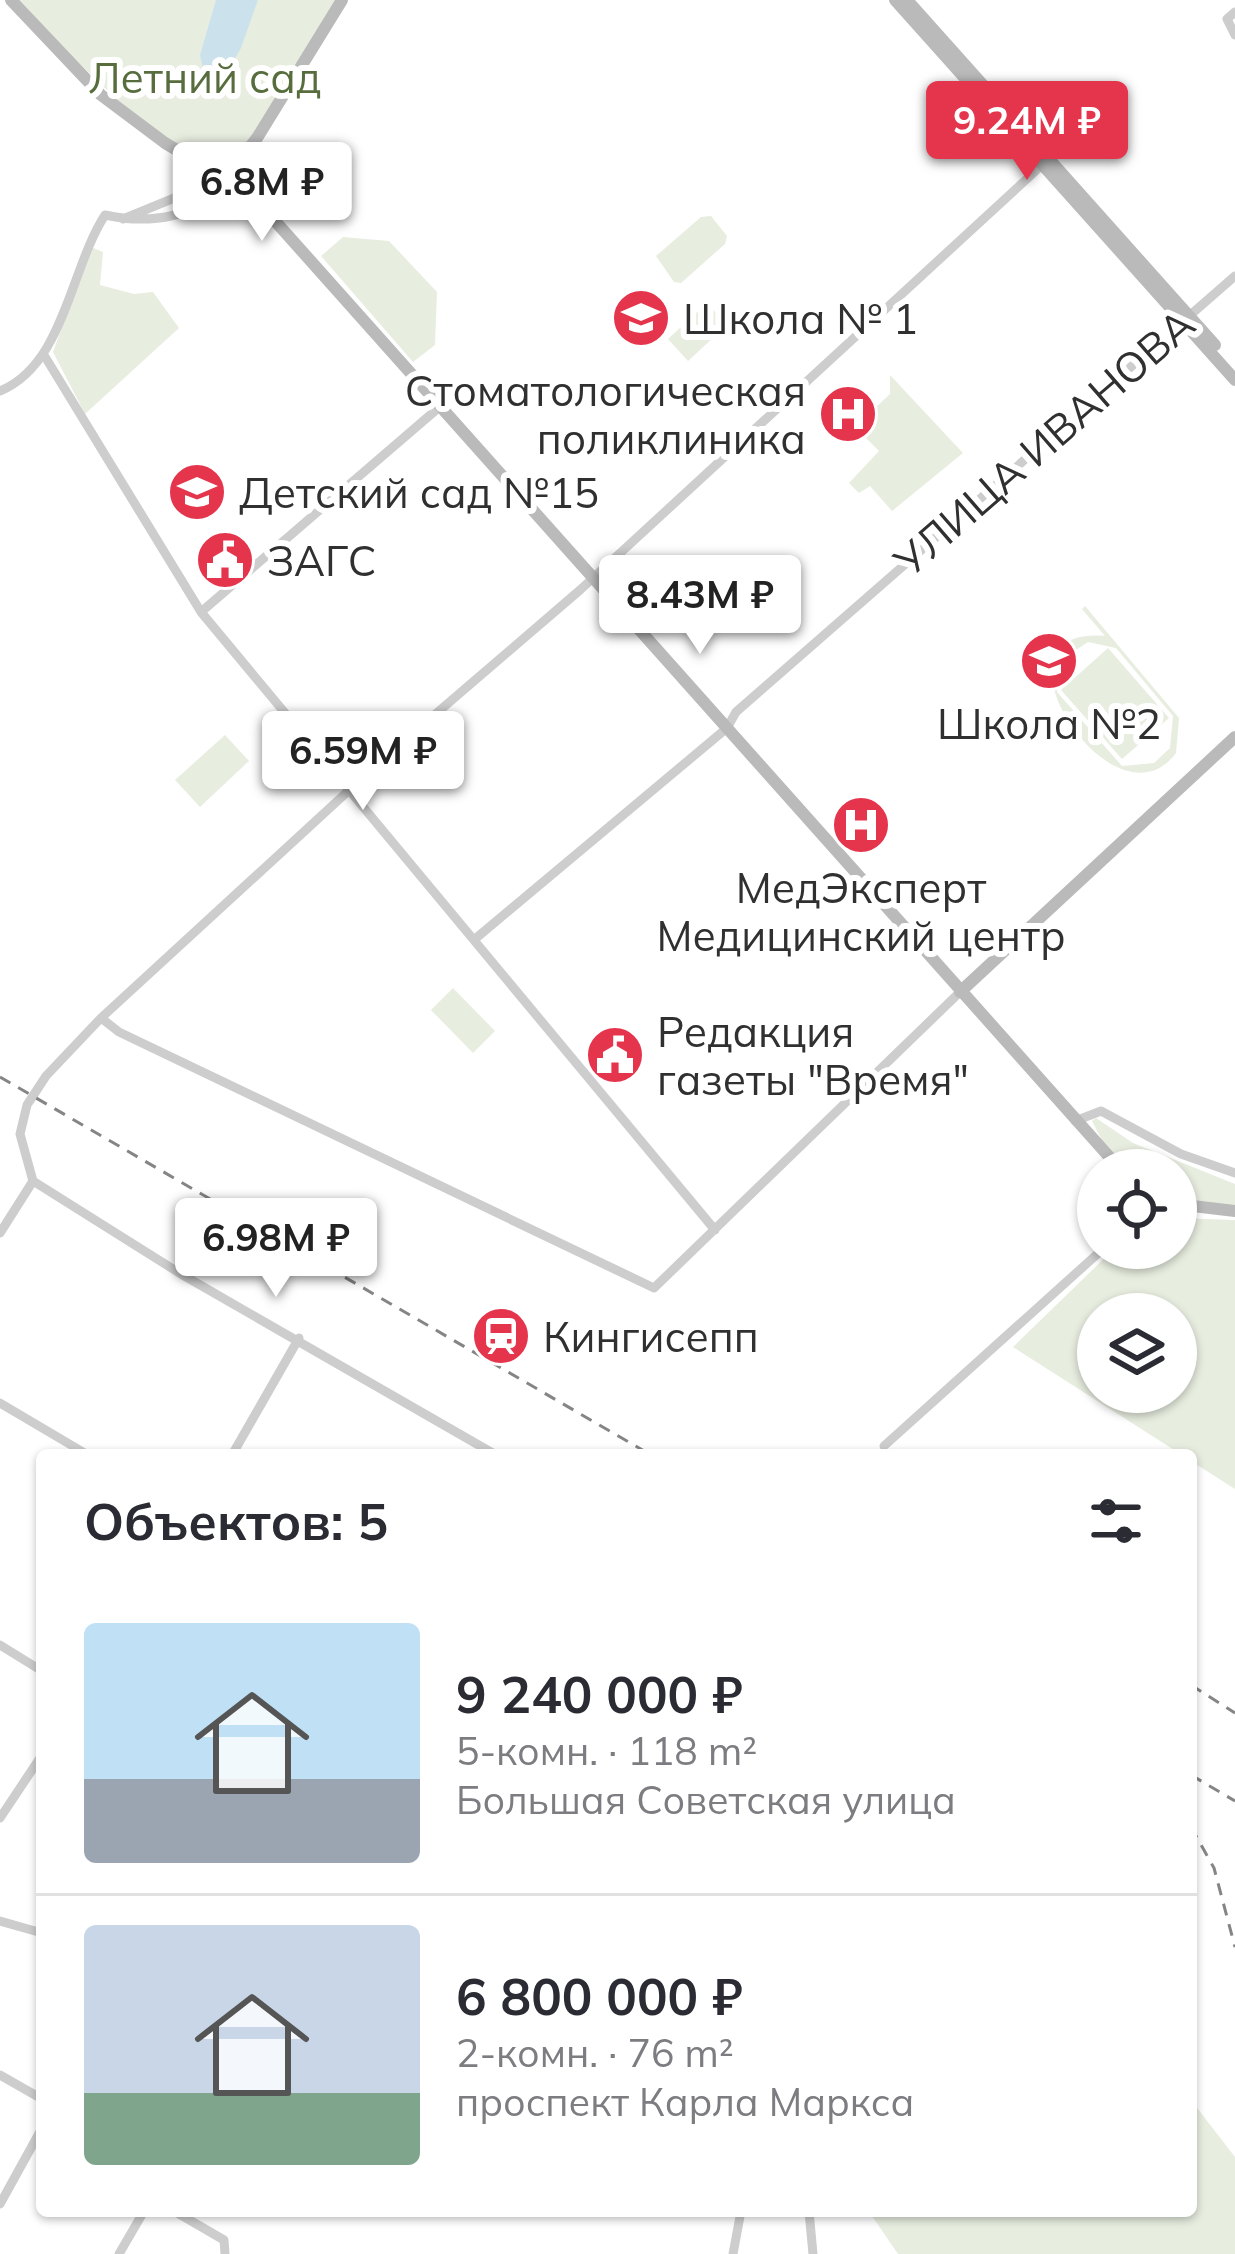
<!DOCTYPE html>
<html lang="ru">
<meta charset="utf-8">
<style>
:root{--surface:#fff;--page:#f2f2f3;--text:#2b2b33;--muted:#7c7c81;--line:#e1e1e2;--accent:#e5354d}
body{margin:0;font-family:Mulish,sans-serif;background:var(--page);color:var(--text);height:100vh;display:flex;flex-direction:column;font-size:45px;white-space:nowrap}
*{box-sizing:border-box;margin:0}
p{font-size:39px;color:var(--muted)}
.icon{flex:none;width:66px;height:66px;fill:none;stroke:currentColor;stroke-width:2;stroke-linecap:round;stroke-linejoin:round}
.map{position:relative;flex:1;overflow:hidden}
.sheet{position:absolute;left:36px;top:1449px;width:1161px;height:768px;display:flex;flex-direction:column;background:var(--surface);border-radius:12px;box-shadow:0 3px 9px #0004}
.sheet>*{flex:none}
.buttons{position:absolute;left:1077px;top:1149px;display:grid;gap:24px}
.buttons a{display:grid;place-items:center;width:120px;height:120px;border-radius:50%;background:var(--surface);box-shadow:0 3px 9px #0004;font-size:60px}
.price{position:absolute;translate:-50% -102px;padding:0 27px;border-radius:12px;background:#fff;color:#222;font-size:39px;line-height:78px;filter:drop-shadow(0 3px 6px #0008)}
.price::after{content:'';position:absolute;left:50%;top:72px;width:36px;height:27px;margin-left:-18px;background:inherit;clip-path:polygon(0 0,100% 0,50% 100%)}
.price.current{background:var(--accent);color:#fff}
ul{padding:0;list-style:none}
li{display:flex;align-items:center;gap:36px;height:300px;padding:0 48px}
li+li{border-top:3px solid var(--line)}
li span{display:grid;place-items:center;flex:none;width:336px;height:240px;border-radius:12px;color:#555}
li>.icon{margin-inline-start:auto}
span .icon{width:144px;height:144px;fill:#fffc;stroke-width:1}
li b{font-size:51px}
h2{display:flex;justify-content:space-between;align-items:center;height:144px;padding:0 48px;font-size:51px}
.map>svg:first-child{display:block}
.green{fill:#e7eddf;fill-rule:evenodd}
.water{fill:#cbe2ed}
.lines{fill:none;stroke-linecap:round;stroke-linejoin:round}
.street{stroke:#cdcdcd;stroke-width:9}
.secondary{stroke:#bababa;stroke-width:12}
.rail{stroke:#858585;stroke-width:3;stroke-dasharray:12 9;stroke-linecap:butt}
.labels{text-anchor:middle;dominant-baseline:central;stroke-width:12;stroke-linejoin:round;paint-order:stroke}
.park-label{font-size:42px;fill:#576d3d;stroke:#fff}
.poi-label{font-size:42px;fill:#303030;stroke:#fff;text-anchor:start}
.street-label{font-size:42px;fill:#303030;stroke:#fff}
</style>
<div class="map">
<svg width="1235" height="2254" viewBox="0 0 1235 2254">
<rect width="100%" height="100%" fill="#fff"/>
<!-- green -->
<path class="green" d="M13,0H343L226,177L157,138Z
M711,216L727,236L725,244L681,283L674,282L656,256L701,217Z
M343,237L389,241L437,292L435,345L413,362L321,256Z
M91,247L103,252L100,285L134,294L153,292L179,328L85,414L53,352Z
M707,303L727,325L688,361L668,339Z
M890,375L963,453L892,511L870,486L859,493L849,483L879,451L855,427L890,394Z
M1085,606L1179,718L1176,753C1114,837 976,625 1105,636L1082,609ZM1088,642L1116,648L1173,716L1170,748L1154,763L1122,766L1057,692L1061,660Z
M1108,648L1169,718L1122,759L1061,690Z
M225,735L249,761L200,807L175,780Z
M453,988L495,1031L473,1053L431,1010Z
M1096,1118L1133,1143L1235,1184V1208L1176,1202V1170H1126L1108,1152L1092,1121Z
M1176,1218L1235,1220V1489L1191,1461V1455H1182L1013,1347L1115,1248H1176ZM1098,1314H1176V1392H1098Z
M1191,2100L1235,2157V2254H898L872,2216V2211H1191Z"/>
<!-- water -->
<path class="water" d="M216,0H258L241,48L220,84L206,81L200,55Z"/>
<g class="lines">
<!-- street -->
<path class="street" d="M1235,12L1227,19L1235,35
M123,219L223,178
M44,355L201,612L715,1230
M0,391C64,365 70,269 105,215C146,224 205,220 225,177
M201,612L443,404
M475,939L727,728L736,712L1235,276
M101,1018L119,1032L654,1288L960,992
M1075,1121L1101,1111L1181,1154L1235,1173
M33,1181L20,1134L27,1105L46,1076L101,1018L382,760L580,590L1042,165
M33,1181L181,1274L496,1455
M0,1233L33,1181
M0,1403L88,1455
M884,1446L1104,1248
M232,1455L299,1338
M0,1645L42,1671
M0,1818L42,1755
M0,1921L42,1933
M0,2075L42,2099
M0,2204L42,2128
M174,2211L224,2240L225,2254
M809,2211L813,2254
M119,2254L144,2211
M733,2254L741,2211"/>
<!-- secondary -->
<path class="secondary" d="M11,0L101,95L165,143L251,194L1121,1170
M895,0L1235,380
M907,0L1215,345
M226,177L257,138L342,0
M960,992L1235,737
M1176,1204L1235,1211"/>
<!-- rail -->
<path class="rail" d="M0,1077L651,1455
M1191,1685L1235,1713
M1191,1775L1235,1801
M1191,1827L1214,1868L1235,1947"/>
</g>
<!-- icons -->
<defs>
<symbol id="school-disc" viewBox="-11 -11 22 22"><circle r="9.5" fill="#e5354d" stroke="#fff"/><path d="M0-5L7-2L0 1L-7-2ZM-4 1L0 2.5L4 1V4Q0 6-4 4Z" fill="#fff"/></symbol>
<symbol id="hospital-disc" viewBox="-11 -11 22 22"><circle r="9.5" fill="#e5354d" stroke="#fff"/><path d="M-5-5h3v3.5h4V-5h3V5h-3V1.5h-4V5h-3Z" fill="#fff"/></symbol>
<symbol id="civic-disc" viewBox="-11 -11 22 22"><circle r="9.5" fill="#e5354d" stroke="#fff"/><path d="M-.6-6.5H3V-4.5H.6V-3L4-1V1h2V6H-6V1h2V-1L-.6-3ZM-1.2 2.5V6h2.4V2.5Z" fill="#fff"/></symbol>
<symbol id="station-disc" viewBox="-11 -11 22 22"><circle r="9.5" fill="#e5354d" stroke="#fff"/><path d="M-3-6H3Q5-6 5-4V2Q5 4 3 4L4.5 6H3L1.5 4h-3L-3 6H-4.5L-3 4Q-5 4-5 2V-4Q-5-6-3-6ZM-3.5-4v3h7v-3ZM-3.5 1v1.5H-2V1ZM2 1v1.5H3.5V1Z" fill="#fff"/></symbol>
</defs>
<g fill-rule="evenodd">
<use href="#school-disc" x="608" y="285" width="66" height="66"/>
<use href="#hospital-disc" x="815" y="381" width="66" height="66"/>
<use href="#school-disc" x="164" y="459" width="66" height="66"/>
<use href="#civic-disc" x="192" y="527" width="66" height="66"/>
<use href="#school-disc" x="1016" y="628" width="66" height="66"/>
<use href="#hospital-disc" x="828" y="792" width="66" height="66"/>
<use href="#civic-disc" x="582" y="1022" width="66" height="66"/>
<use href="#station-disc" x="468" y="1303" width="66" height="66"/>
</g>
<g class="labels">
<!-- park labels -->
<g class="park-label">
<text x="205" y="77">Летний сад</text>
</g>
<!-- poi labels -->
<g class="poi-label">
<text x="683" y="318">Школа № 1</text>
<text x="806" y="390" text-anchor="end">Стоматологическая<tspan x="806" dy="48">поликлиника</tspan></text>
<text x="239" y="492">Детский сад №15</text>
<text x="267" y="560">ЗАГС</text>
<text x="1049" y="723" text-anchor="middle">Школа №2</text>
<text x="861" y="887" text-anchor="middle">МедЭксперт<tspan x="861" dy="48">Медицинский центр</tspan></text>
<text x="657" y="1031">Редакция<tspan x="657" dy="48">газеты "Время"</tspan></text>
<text x="543" y="1336">Кингисепп</text>
</g>
<!-- street labels -->
<g class="street-label">
<text transform="translate(1044 442) rotate(-41)">УЛИЦА ИВАНОВА</text>
</g>
</g>
</svg>
<div class="buttons">
<a><svg class="icon" aria-label="locate" viewBox="0 0 24 24"><circle cx="12" cy="12" r="6"/><path d="M12 2v4M12 18v4M2 12h4M18 12h4"/></svg></a>
<a><svg class="icon" aria-label="layers" viewBox="0 0 24 24"><path d="M12 4l9 5-9 5-9-5zM3 14l9 5 9-5"/></svg></a>
</div>
<b class="price current" style="left:1027px;top:183px">9.24M ₽</b>
<b class="price" style="left:262px;top:244px">6.8M ₽</b>
<b class="price" style="left:700px;top:657px">8.43M ₽</b>
<b class="price" style="left:363px;top:813px">6.59M ₽</b>
<b class="price" style="left:276px;top:1300px">6.98M ₽</b>
<section class="sheet">
<h2>Объектов: 5<svg class="icon" aria-label="filters" viewBox="0 0 24 24"><path d="M4 7h16M4 17h16"/><circle cx="9" cy="7" r="2"/><circle cx="15" cy="17" r="2"/></svg></h2>
<ul>
<li><span style="background:linear-gradient(#bfe0f5 65%,#9aa5b1 0)"><svg class="icon" aria-label="home" viewBox="0 0 24 24"><path d="M3 11l9-7 9 7M6 9v11h12V9"/></svg></span><div><b>9 240 000 ₽</b><p>5-комн. · 118 m²</p><p>Большая Советская улица</p></div></li>
<li><span style="background:linear-gradient(#c9d6e8 70%,#7fa58c 0)"><svg class="icon" aria-label="home" viewBox="0 0 24 24"><path d="M3 11l9-7 9 7M6 9v11h12V9"/></svg></span><div><b>6 800 000 ₽</b><p>2-комн. · 76 m²</p><p>проспект Карла Маркса</p></div></li>
</ul>
</section>
</div>
